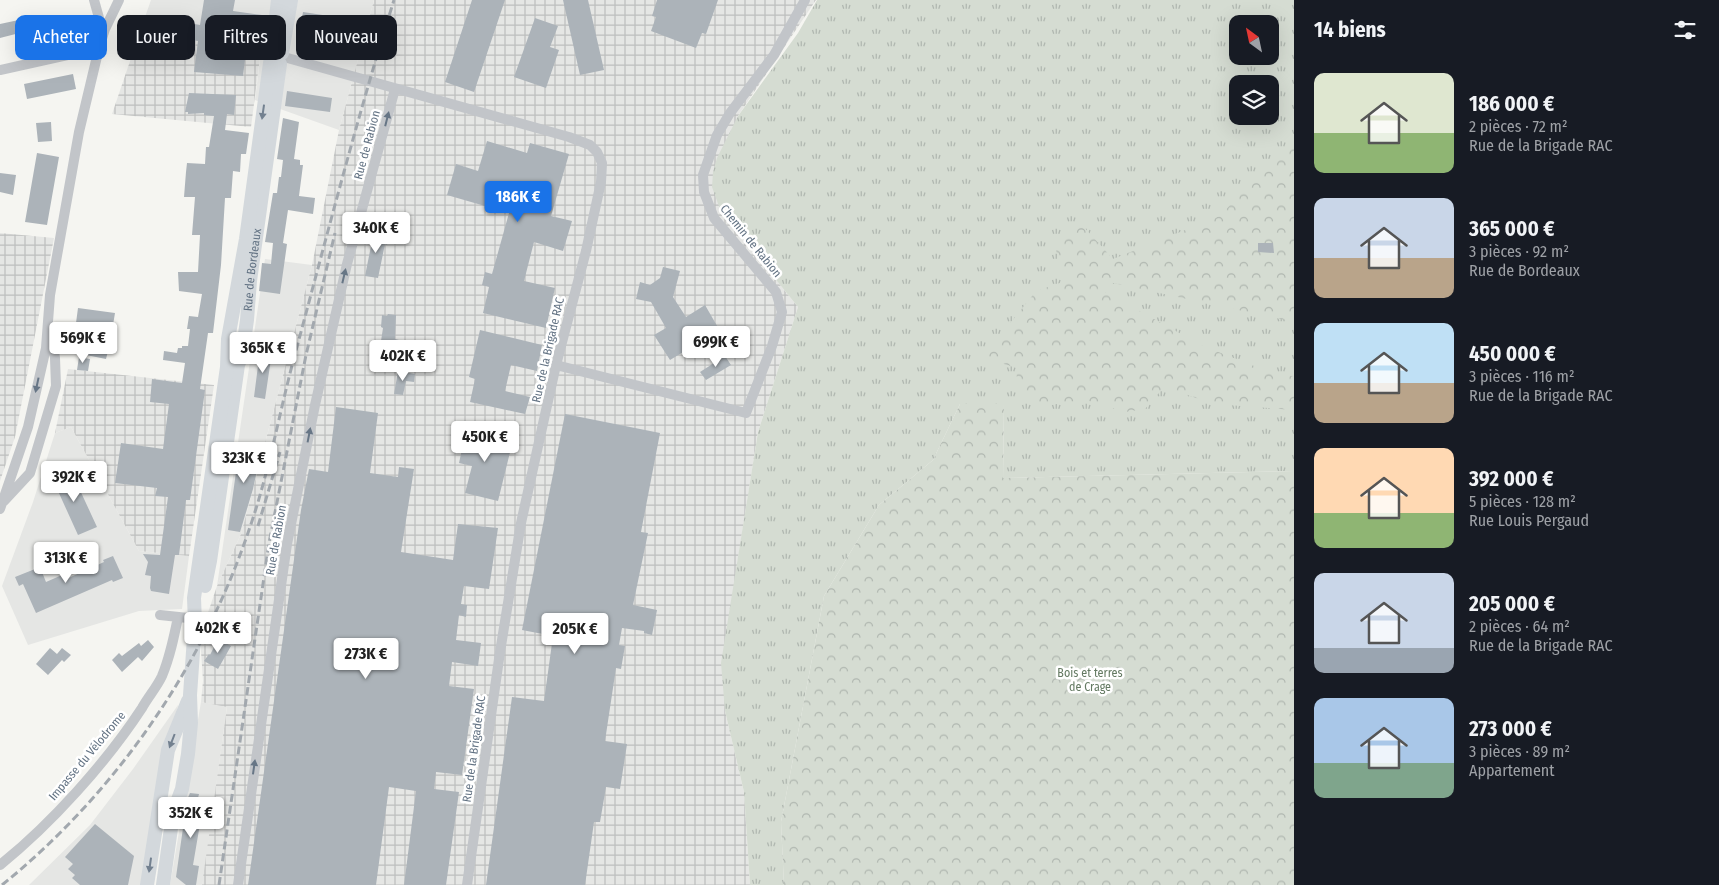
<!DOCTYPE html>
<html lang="fr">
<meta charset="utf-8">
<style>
:root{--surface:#171b24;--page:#20242c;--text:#f1f3f6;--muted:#9ea1a6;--accent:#1a73e8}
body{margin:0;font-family:"Fira Sans Condensed",sans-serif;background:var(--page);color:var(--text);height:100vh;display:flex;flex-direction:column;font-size:19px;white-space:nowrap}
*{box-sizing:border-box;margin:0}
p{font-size:16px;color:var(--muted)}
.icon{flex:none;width:28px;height:28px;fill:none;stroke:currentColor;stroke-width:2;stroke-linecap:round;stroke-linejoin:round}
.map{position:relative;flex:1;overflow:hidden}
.panel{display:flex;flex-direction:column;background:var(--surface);width:425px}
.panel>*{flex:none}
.banner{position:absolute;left:15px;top:15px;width:475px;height:45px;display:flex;gap:10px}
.needle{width:32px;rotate:327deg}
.fabs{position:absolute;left:1229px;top:15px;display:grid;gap:10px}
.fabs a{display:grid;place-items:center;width:50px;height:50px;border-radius:10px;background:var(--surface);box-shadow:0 5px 20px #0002;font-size:25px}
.price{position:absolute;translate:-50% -42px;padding:0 11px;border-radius:5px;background:#fff;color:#222;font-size:16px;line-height:32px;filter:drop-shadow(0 1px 2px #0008)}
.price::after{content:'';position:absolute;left:50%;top:30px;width:15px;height:11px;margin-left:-8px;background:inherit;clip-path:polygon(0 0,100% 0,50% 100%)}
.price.active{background:var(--accent);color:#fff}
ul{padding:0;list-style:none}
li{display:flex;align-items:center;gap:15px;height:125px;padding:0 20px}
li span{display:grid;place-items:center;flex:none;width:140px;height:100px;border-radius:10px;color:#555}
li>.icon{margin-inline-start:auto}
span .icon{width:60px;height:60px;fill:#fffc;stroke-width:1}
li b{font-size:21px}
h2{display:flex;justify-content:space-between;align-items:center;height:60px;padding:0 20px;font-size:21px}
.pill{padding:0 18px;border-radius:10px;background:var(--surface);box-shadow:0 5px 20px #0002;font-size:18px;line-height:45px}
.pill.active{background:var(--accent);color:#fff}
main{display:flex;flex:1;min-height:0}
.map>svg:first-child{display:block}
.built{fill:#e5e6e4}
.industrial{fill:url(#industrial-grid)}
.grass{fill:url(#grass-tufts);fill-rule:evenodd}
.forest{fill:url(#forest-crowns)}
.building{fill:#acb3b9}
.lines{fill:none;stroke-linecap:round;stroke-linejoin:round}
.minor{stroke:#c2c5c9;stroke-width:10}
.secondary{stroke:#d3d8dc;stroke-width:14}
.rail{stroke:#a2a8ae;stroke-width:3;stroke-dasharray:8 4;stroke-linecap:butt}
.oneway{fill:#738190}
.oneway2{fill:#677686}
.labels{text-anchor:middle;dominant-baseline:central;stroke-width:5;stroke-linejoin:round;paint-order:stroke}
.street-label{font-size:12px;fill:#627283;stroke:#fff}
.park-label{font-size:12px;fill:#647a62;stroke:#fff}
</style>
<main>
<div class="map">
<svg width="1294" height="885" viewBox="0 0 1294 885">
<defs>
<pattern id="industrial-grid" width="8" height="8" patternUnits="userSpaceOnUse" patternTransform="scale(1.25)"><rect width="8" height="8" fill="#e5e6e4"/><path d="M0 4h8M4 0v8" fill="none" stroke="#bdbfbe"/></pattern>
<pattern id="grass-tufts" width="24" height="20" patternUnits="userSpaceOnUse" patternTransform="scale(1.25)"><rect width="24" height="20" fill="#d5dcd2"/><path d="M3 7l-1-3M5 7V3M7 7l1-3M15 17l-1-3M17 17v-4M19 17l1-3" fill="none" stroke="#b0b7b0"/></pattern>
<pattern id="forest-crowns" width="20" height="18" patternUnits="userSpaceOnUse" patternTransform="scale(1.25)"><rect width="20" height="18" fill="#d5dcd2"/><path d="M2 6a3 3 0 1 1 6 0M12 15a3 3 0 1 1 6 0" fill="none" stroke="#b0b7b0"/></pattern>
</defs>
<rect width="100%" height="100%" fill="#f5f5f1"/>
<!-- built -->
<path class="built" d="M151,0H374L339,130L255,100L263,34L145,17Z
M265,259L312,265L241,534L217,586Z
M71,427L139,551L189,556L182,609L139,611L28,645L2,586L33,502L55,433Z
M201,702L227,706L204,876L202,885H170Z
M178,705L148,885H29L90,825L133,769Z"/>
<!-- industrial -->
<path class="industrial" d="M374,0H816L738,116L721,212L798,307L758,432L737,565L725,711L744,792L750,885H202L227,707L201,702L203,681L200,636L217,586L241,534L312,265L339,130Z
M145,17L263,34L251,127L112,114Z
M0,233L54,238L15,437L0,481Z
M68,369L214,385L189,556L139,551L71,427L55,433Z"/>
<!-- grass -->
<path class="grass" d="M817,0H1294V471L1003,478L1004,404H960L933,460L879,505L824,596L781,822L784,885H750L744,792L725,711L721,663L758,432L798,307L721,212L712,187L713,172L717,158L738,116L798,33ZM1238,24H1270V56H1238ZM1238,84H1270V116H1238Z"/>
<!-- forest -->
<path class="forest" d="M1294,140V322L1108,282L1103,291L1203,346L1277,375L1294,376V410L1214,404L1164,387L1145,409L1125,412L1085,400L1043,406L1016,394L1017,368L978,356L992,346L1036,291L1063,282L1055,245L1082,225L1113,259L1220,216L1271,160Z
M960,404H1004L1003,478L1294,471V885H784L781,822L824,596L879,505L933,460Z"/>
<!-- building -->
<path class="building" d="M204,0H235L233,11L262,15L259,33L235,32L246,51L243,76L194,72L198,41L179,38L181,22L200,25Z
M472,0H505L474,92L445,82Z
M563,0H588L604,70L580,75Z
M657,0H718L706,34L702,33L696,48L651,31L656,17L652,16Z
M303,12L355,20L350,55L298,47L300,29L298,27L299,20L302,18Z
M28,18L31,30L0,38V24Z
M535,18L558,26L550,47L559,50L546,88L514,77Z
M88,21L92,35L69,42L65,25Z
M73,74L76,89L27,99L24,84Z
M287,91L332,98L330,112L285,106Z
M189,93L236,95L234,115L227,114L225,130L249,133L246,154H241L240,172L233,171L231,198H225L221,265L213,333H208L200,389L205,390L190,500H186L179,555H175L169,594L151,591L150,588L151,576L145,575L148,562L143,554L160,555L168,497L155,496L157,488L115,483L121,443L163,449L169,404L150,402L152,379L182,383L185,363L163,360L164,351L177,353L178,348H182V346H188L190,329H187L189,316L198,317L202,294L179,291L178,272H198L200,235H192L195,197H184L186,172L187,163L205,164L206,147H209L214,116L204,115V113L188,114V112H185Z
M283,118L299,122L294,159L300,160V165H303L299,196L315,198L313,214L288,210L283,243L287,244L280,294L259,291L262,263L271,264L273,243L265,242L273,193H277L279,177H281L283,160L277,159Z
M51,122L52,141L38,142L36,123Z
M487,141L527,153L530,143L569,154L551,216L572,221L563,251L534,242L524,281L555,288L546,328L483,313L489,287L482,285L485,272L492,274L509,213L447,195L456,164L478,171Z
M37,153L59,157L47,225L25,222Z
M0,173L16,175L13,195L0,192Z
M374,231L389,235L387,245L385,244L378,278L365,276Z
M1258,243H1273L1274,253L1258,252Z
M663,267L680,271L673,297L686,317L705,305L720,331L699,343L701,346L687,355L685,351L670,360L654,335L666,328L651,302L636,299L640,282L650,285L660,278Z
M78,308L115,313L110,343L106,359L86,355L89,340L74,338Z
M388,314L396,315L395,339L399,340L396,356L383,354L385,341H381L383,328L381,327L382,315L387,316Z
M480,330L542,345L537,371L511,365L505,391L530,397L525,414L470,402L475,379L469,377Z
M260,350L272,352L265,399L254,397Z
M725,356L731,365L706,380L700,372Z
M79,357L90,359L88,371L77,370Z
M398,371L415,374L414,382L406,381L403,395L394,394Z
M336,407L378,413L370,473L398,477L399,467L414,469L401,552L453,560L458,524L498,528L489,589L464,586L461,604L467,605L466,617L459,615L456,640L481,643L478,666L452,662L449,686L474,689L462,775L436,772L434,789L459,792L446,885H404L416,791L389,787L376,885H248L301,510L309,469L328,472Z
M565,414L660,433L641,532L648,533L633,605L657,610L652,635L644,633V631L622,628L619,645L625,646L621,669L616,668L605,741L627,744L620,789L606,787L600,822H594L585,885H486L512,697L544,701L553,636L522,630Z
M469,428L513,440L498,501L465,493L472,466L459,463L466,431H468Z
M240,443L262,447L253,489L240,532L228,530Z
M64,469L68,478L73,475L97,527L78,535L58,491L49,488L57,483L58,475Z
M113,556L123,578L113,582L112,580L36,613L23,584L19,586L15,577L40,567L46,582L62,575L64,580L104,562L103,560Z
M218,639L231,646L218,669L204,661L209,654L210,655Z
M148,640L154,647L142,661L138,657L122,672L112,660L119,653L122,656L139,643L141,646Z
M50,648L57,654L62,648L71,655L64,662L62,660L48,675L36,664Z
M190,793L199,794L198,798L208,800L205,819L201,818L193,865L199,866L196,885H186L176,877L187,800Z
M95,824L134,856L128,885H80L72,878L75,875L68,869L73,864L65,857Z"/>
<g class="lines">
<!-- minor -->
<path class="minor" d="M94,0L101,25L105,29
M284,57L569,137L590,145L597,152L602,163L601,182L586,251L556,365L521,523L500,652L467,885
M0,70L99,48
M556,365L746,413L772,346L782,312L776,292L714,218L704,192L703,175L717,135L730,113L774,55L805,0
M4,501L30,473L56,386L55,358L51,332
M0,509L28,427L46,348L50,295L79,132L99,48L105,29L119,0
M160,615L188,618L195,623
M0,865C51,824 106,763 142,708C148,697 157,687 162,676C170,657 174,637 178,617
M238,885L287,544L315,405L347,264L395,89"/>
<!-- secondary -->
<g class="secondary">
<path d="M272,51L278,0"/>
<path d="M282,53L291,0"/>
<path id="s1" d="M205,586L210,561L238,365L242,355L247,320L250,281L280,64"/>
<path d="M147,885L168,750L188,701"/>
<path d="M163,885L172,821L176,805L182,789L188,754L191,723L190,695L195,623L194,598L227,367L228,339L246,239L270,63"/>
</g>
<!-- rail -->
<path class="rail" d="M258,526L280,452
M2,885C116,793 204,665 250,527C269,472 279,414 294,358C326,239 357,118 394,0
M219,885L269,543L306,355L335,233"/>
</g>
<!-- one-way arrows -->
<defs><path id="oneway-solid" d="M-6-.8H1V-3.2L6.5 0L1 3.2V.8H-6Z" transform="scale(1.25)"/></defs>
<g class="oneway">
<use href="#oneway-solid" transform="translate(263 112) rotate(98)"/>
<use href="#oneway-solid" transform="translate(172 741) rotate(111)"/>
<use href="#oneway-solid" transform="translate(150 865) rotate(98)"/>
</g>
<g class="oneway2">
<use href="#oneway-solid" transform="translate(387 119) rotate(-76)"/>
<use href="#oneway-solid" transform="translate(344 276) rotate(-77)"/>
<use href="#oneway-solid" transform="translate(37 385) rotate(102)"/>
<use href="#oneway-solid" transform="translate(309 435) rotate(-79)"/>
<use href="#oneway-solid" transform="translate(254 767) rotate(-82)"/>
</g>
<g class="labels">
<!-- street labels -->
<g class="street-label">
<text transform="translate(367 145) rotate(-75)">Rue de Rabion</text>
<text transform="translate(751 241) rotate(51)">Chemin de Rabion</text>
<text stroke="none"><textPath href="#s1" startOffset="320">Rue de Bordeaux</textPath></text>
<text transform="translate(548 350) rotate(-77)">Rue de la Brigade RAC</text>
<text transform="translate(276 540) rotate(-80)">Rue de Rabion</text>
<text transform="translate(474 749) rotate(-82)">Rue de la Brigade RAC</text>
<text transform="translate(87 756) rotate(-50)">Impasse du Vélodrome</text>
</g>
<!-- park labels -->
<g class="park-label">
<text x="1090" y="673">Bois et terres<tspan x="1090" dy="14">de Crage</tspan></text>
</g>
</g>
</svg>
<div class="fabs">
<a><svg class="needle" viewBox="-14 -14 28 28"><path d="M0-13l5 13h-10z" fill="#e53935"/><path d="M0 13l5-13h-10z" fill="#9ea1a6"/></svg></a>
<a><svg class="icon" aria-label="layers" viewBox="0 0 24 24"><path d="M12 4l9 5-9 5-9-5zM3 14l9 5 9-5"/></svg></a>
</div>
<b class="price active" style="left:518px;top:223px">186K €</b>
<b class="price" style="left:376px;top:254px">340K €</b>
<b class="price" style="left:83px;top:364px">569K €</b>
<b class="price" style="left:716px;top:368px">699K €</b>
<b class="price" style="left:263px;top:374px">365K €</b>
<b class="price" style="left:403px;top:382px">402K €</b>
<b class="price" style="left:485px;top:463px">450K €</b>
<b class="price" style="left:244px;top:484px">323K €</b>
<b class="price" style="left:74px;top:503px">392K €</b>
<b class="price" style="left:66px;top:584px">313K €</b>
<b class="price" style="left:218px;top:654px">402K €</b>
<b class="price" style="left:575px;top:655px">205K €</b>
<b class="price" style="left:366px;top:680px">273K €</b>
<b class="price" style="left:191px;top:839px">352K €</b>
<div class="banner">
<a class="pill active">Acheter</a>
<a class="pill">Louer</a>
<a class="pill">Filtres</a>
<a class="pill">Nouveau</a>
</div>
</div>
<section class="panel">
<h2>14 biens<svg class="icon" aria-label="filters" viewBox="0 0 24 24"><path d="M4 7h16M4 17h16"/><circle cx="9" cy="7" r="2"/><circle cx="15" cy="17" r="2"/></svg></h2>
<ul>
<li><span style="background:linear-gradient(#dfe7d0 60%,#8fb573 0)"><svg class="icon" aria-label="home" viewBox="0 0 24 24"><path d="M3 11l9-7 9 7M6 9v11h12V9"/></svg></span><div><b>186 000 €</b><p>2 pièces · 72 m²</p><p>Rue de la Brigade RAC</p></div></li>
<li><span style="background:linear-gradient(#c9d6e8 60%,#b9a48a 0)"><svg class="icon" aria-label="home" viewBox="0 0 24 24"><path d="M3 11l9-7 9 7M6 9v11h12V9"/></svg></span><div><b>365 000 €</b><p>3 pièces · 92 m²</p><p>Rue de Bordeaux</p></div></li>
<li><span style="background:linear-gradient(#bfe0f5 60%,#b9a48a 0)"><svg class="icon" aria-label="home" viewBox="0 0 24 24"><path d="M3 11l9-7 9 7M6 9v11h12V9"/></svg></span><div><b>450 000 €</b><p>3 pièces · 116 m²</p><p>Rue de la Brigade RAC</p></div></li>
<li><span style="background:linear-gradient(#ffd9b3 65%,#8fb573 0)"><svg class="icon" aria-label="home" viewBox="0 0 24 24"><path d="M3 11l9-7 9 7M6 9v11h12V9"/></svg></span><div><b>392 000 €</b><p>5 pièces · 128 m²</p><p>Rue Louis Pergaud</p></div></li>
<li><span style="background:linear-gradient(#c9d6e8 75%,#9aa5b1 0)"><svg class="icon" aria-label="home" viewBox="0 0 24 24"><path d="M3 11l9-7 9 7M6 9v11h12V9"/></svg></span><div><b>205 000 €</b><p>2 pièces · 64 m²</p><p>Rue de la Brigade RAC</p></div></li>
<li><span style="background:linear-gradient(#a9c7e8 65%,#7fa58c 0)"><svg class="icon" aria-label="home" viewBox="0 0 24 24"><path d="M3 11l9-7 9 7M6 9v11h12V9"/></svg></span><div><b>273 000 €</b><p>3 pièces · 89 m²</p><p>Appartement</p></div></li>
</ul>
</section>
</main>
